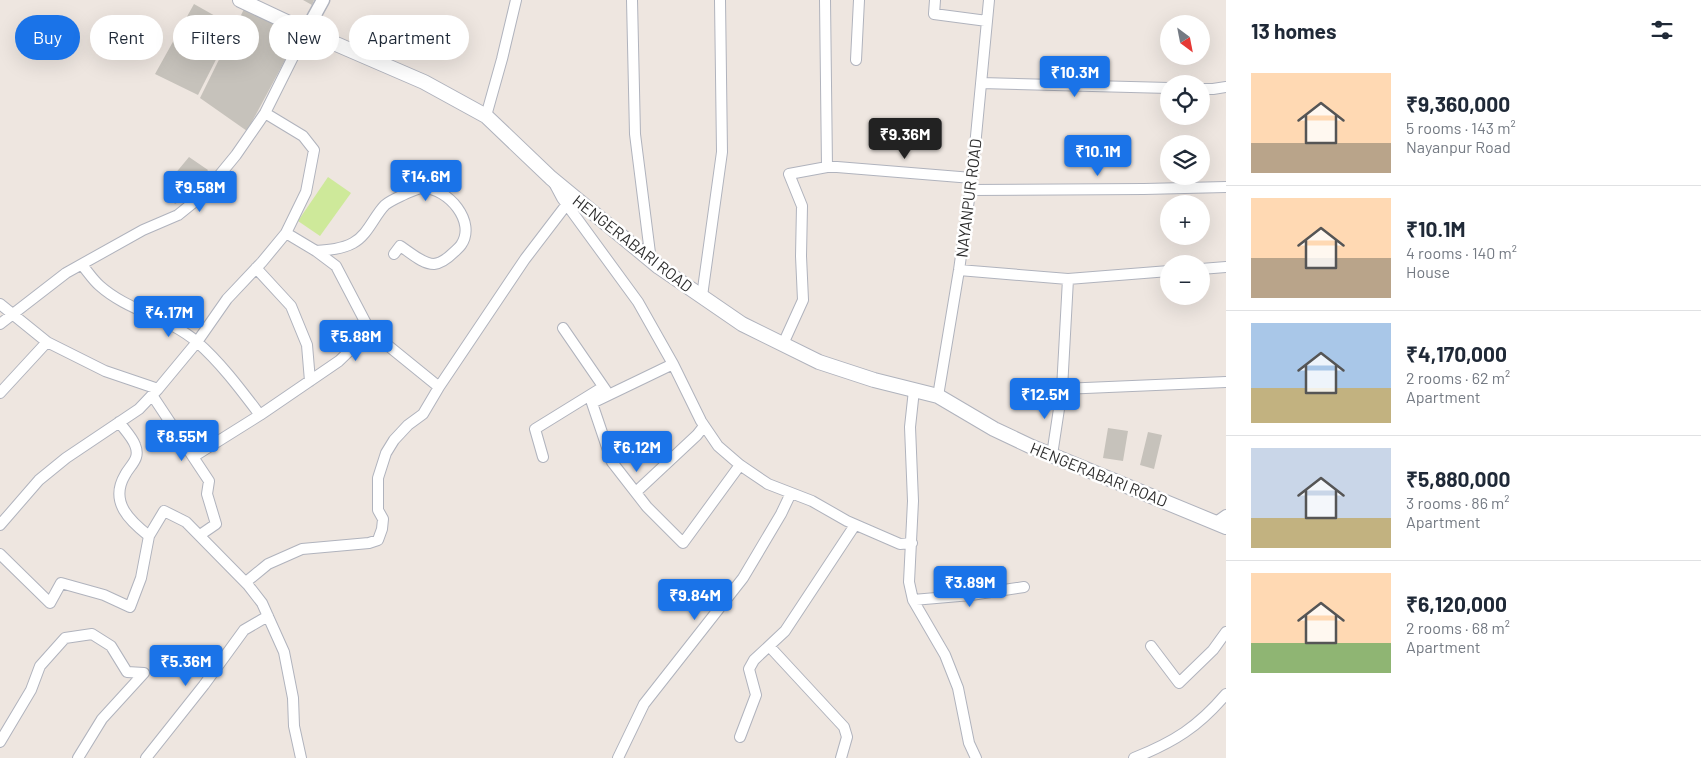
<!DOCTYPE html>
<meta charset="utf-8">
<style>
:root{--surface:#fff;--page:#f2f2f3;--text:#1f2937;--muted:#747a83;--line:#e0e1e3;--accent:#1a73e8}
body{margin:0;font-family:Barlow,sans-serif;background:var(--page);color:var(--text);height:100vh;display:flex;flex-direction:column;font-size:19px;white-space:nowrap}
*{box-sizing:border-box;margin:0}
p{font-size:16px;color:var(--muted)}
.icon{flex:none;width:28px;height:28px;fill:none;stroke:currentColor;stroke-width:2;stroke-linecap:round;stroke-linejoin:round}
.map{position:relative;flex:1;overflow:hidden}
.drawer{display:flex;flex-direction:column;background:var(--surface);width:475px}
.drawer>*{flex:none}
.hud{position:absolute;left:15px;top:15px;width:475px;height:45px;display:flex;gap:10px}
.needle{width:32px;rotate:148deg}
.tools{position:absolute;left:1160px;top:15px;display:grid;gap:10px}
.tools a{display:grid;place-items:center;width:50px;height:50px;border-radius:50%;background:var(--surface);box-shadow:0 5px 20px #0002;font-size:25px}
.price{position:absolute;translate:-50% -42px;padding:0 11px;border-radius:5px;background:var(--accent);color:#fff;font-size:16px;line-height:32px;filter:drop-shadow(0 1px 2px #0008)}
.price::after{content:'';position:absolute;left:50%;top:30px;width:15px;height:11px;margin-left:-8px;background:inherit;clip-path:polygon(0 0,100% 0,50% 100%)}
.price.on{background:#222;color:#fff}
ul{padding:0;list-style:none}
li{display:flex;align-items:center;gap:15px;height:125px;padding:0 25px}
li+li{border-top:1px solid var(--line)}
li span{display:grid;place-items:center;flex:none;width:140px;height:100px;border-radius:0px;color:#555}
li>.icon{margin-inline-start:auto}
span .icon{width:60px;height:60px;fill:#fffc;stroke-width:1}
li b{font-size:21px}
h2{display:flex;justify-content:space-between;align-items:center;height:60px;padding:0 25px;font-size:21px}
.chip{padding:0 18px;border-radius:22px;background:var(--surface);box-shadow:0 5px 20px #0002;font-size:18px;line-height:45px}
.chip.on{background:var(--accent);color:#fff}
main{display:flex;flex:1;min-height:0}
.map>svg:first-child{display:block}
.pitch{fill:#cee99a}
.building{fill:#c6c2bb}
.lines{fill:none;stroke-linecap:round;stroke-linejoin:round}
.minor-casing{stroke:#b0b3bd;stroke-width:12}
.tertiary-casing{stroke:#b0b3bd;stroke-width:15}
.secondary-casing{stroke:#b0b3bd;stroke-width:16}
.minor{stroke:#fff;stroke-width:10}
.tertiary{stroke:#fff;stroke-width:12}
.secondary{stroke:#fff;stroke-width:14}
.labels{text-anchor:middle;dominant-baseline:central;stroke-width:5;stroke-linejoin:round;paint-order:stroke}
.street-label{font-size:16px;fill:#2d2d2d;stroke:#fff}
</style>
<main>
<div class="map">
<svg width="1226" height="758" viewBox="0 0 1226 758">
<rect width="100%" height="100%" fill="#eee6e0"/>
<!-- pitch -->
<path class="pitch" d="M328,177L351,193L320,236L298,221Z"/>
<!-- building -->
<path class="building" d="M303,0H314L312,5Z
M194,4L233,26L198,95L155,74Z
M245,7L299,34L247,131L200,98Z
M189,157L208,170L191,194L175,204L164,187Z
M1108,428L1128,431L1123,461L1103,458Z
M1148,432L1162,435L1154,469L1140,465Z"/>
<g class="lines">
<defs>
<path id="minor" d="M632,0L635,134L651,261
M825,0L827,167
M935,0L934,14L987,21
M856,60L859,0
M981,83L1169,88
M1201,89H1213L1226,87
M486,116L502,59L516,0
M554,183L562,198L638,302L673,364L701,421L718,446L740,465L768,484L812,501L847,521L900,544L912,543
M970,190L1144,189L1226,187
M316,251C329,250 342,249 353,243C368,235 374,216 385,205C391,200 399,197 405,194C411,192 417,188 423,188C448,188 477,222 461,245C459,248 456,250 453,253C448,258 442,263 434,264C422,264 410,252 400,246L394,254
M82,265C88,272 93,280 100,286C128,311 168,317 197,342C221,363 241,390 260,415
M256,268L291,306L307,345L310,381
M1201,269L1226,267
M959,270L1068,279L1062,389L1226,382
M1068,279L1169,271
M702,296L722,152L720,0
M0,304L47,342L105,371L158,389
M0,324L66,273L143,230L178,215L204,194L236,155L265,113L306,31
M563,328L607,392
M370,331L439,387
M783,344L803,300L801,256L802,206L789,174L827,167H837L972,178
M673,364L592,403L612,462L647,507L683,543L740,465
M914,390L910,427L913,501L909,582L913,600L945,655L958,688L969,743L976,758
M0,393L47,342
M152,395L209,481L207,494L216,524L200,535
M938,396L959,270L972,178L989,0
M119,422C124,429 132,437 135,445C141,459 130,465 125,475C109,502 130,521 149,536
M1052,455L1062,389
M193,457L260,415L339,361L370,331L336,266L316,251L286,233
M543,457L535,429L603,387
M636,492L697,435L704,426
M1216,522L1226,515
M0,525L39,480L66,458L139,409L158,389L197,342L227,299L262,262L286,233L306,192L314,150L303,136L265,113
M0,554L50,603L61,583L104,595L130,607L141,578L149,536L164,511L186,522L248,585L262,603L284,652L293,698L294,726L301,758
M246,582L268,564L302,549L369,543L378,540L382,529L383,519L378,510V478L386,453L394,440L408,425L423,414L439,387L525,259L567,204
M913,600L971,595L1024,587
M769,646L844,727L847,737L841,758
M1151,646L1179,683L1213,650L1226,632
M740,737L756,695L749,669L754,660L785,631L855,525
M0,742L31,690L40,666L65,638L92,634L111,646L127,672L144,673L102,719L78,758
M146,758L204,685L244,630L268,616
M618,758L644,704L743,578L781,514L791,493
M1134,758C1174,742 1198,727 1226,694"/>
<path id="tertiary" d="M306,31L323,0"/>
<path id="secondary" d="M240,0L306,31L424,82L486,116L551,178L659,267L742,324L819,362L874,380L938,396L994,429L1032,447L1226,527"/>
</defs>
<!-- minor casing -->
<use href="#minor" class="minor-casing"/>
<!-- tertiary casing -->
<use href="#tertiary" class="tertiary-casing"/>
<!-- secondary casing -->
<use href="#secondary" class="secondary-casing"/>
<!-- minor -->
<use href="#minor" class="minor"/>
<!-- tertiary -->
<use href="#tertiary" class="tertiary"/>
<!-- secondary -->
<use href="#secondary" class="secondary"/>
</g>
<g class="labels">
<!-- street labels -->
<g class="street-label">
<text transform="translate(968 198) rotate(-83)">NAYANPUR ROAD</text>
<text transform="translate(633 243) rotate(38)">HENGERABARI ROAD</text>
<text transform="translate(1099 474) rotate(22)">HENGERABARI ROAD</text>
</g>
</g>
</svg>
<div class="tools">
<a><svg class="needle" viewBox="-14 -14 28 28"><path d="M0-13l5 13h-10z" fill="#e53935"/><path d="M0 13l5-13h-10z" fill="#747a83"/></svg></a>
<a><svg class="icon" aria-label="locate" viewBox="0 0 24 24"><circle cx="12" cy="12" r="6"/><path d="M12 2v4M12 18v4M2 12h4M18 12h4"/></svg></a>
<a><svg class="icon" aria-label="layers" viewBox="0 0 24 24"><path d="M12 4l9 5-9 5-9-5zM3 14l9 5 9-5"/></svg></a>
<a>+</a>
<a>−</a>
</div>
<b class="price" style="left:1075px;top:98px">₹10.3M</b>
<b class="price on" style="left:905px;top:160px">₹9.36M</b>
<b class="price" style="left:1098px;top:177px">₹10.1M</b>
<b class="price" style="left:426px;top:202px">₹14.6M</b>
<b class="price" style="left:200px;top:213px">₹9.58M</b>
<b class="price" style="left:169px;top:338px">₹4.17M</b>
<b class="price" style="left:356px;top:362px">₹5.88M</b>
<b class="price" style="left:1045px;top:420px">₹12.5M</b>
<b class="price" style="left:182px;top:462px">₹8.55M</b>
<b class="price" style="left:637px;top:473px">₹6.12M</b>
<b class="price" style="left:970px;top:608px">₹3.89M</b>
<b class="price" style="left:695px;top:621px">₹9.84M</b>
<b class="price" style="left:186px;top:687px">₹5.36M</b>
<div class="hud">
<a class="chip on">Buy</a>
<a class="chip">Rent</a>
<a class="chip">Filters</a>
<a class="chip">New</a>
<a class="chip">Apartment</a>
</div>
</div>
<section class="drawer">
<h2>13 homes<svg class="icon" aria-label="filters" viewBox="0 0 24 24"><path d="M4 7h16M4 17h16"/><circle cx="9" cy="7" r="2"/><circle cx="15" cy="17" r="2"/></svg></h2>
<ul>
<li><span style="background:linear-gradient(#ffd9b3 70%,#b9a48a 0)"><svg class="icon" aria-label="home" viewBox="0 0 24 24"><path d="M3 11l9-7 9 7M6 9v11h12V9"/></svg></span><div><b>₹9,360,000</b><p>5 rooms · 143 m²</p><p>Nayanpur Road</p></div></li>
<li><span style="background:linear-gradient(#ffd9b3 60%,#b9a48a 0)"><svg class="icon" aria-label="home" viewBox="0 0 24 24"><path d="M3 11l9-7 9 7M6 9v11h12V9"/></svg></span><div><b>₹10.1M</b><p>4 rooms · 140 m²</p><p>House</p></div></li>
<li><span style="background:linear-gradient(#a9c7e8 65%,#c2b280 0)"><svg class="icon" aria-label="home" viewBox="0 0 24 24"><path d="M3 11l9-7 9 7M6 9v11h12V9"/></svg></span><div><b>₹4,170,000</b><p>2 rooms · 62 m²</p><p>Apartment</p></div></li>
<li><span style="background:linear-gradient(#c9d6e8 70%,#c2b280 0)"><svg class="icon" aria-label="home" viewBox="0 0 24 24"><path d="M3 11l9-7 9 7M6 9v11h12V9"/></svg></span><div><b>₹5,880,000</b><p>3 rooms · 86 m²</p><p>Apartment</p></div></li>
<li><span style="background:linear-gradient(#ffd9b3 70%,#8fb573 0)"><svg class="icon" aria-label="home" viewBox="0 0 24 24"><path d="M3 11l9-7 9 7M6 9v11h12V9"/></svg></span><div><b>₹6,120,000</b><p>2 rooms · 68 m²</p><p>Apartment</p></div></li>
</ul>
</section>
</main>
